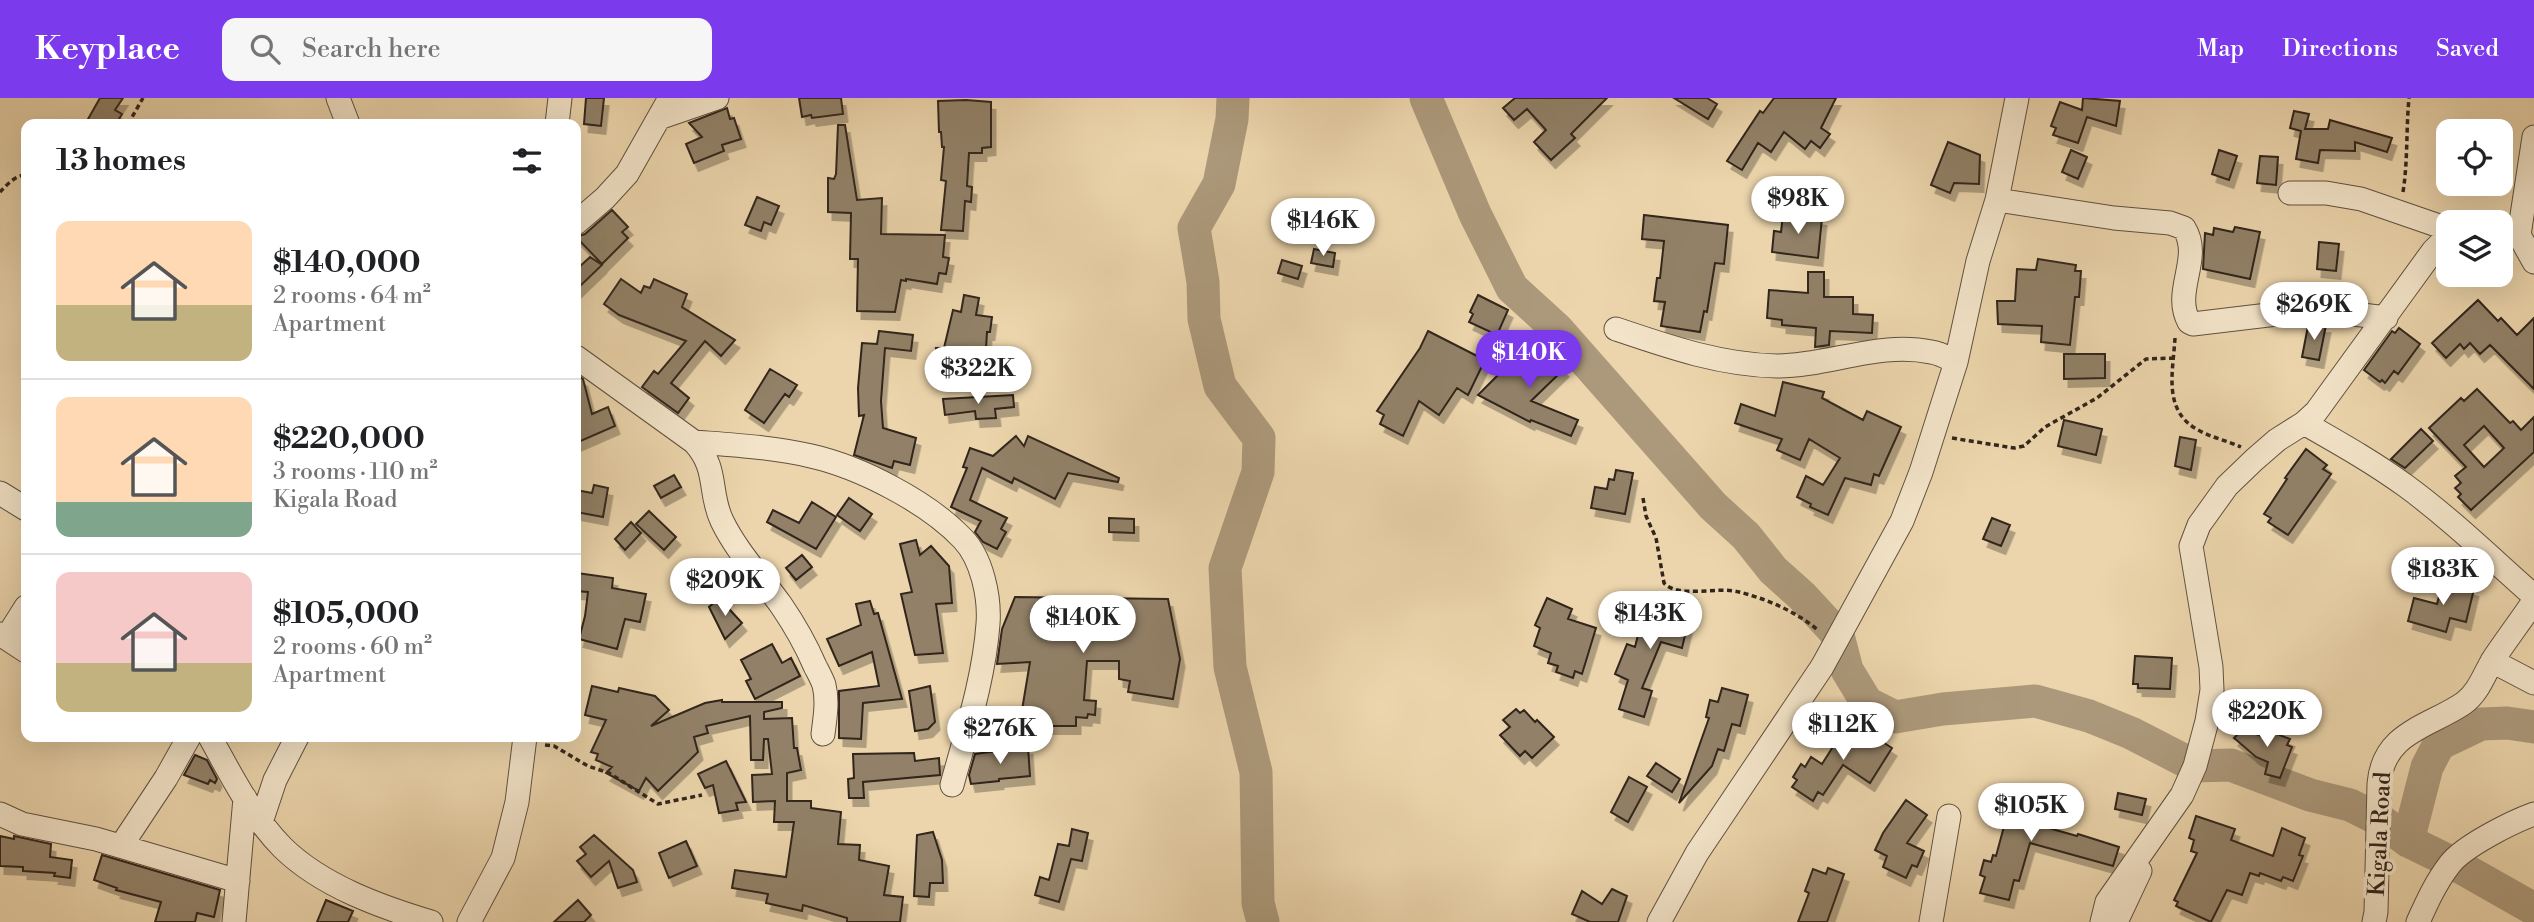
<!DOCTYPE html>
<meta charset="utf-8">
<style>
:root{--surface:#fff;--page:#f6f6f6;--text:#202124;--muted:#757577;--line:#e0e0e0;--accent:#7c3aed}
body{margin:0;font-family:"Libre Bodoni",serif;background:var(--page);color:var(--text);height:100vh;display:flex;flex-direction:column;font-size:26px;white-space:nowrap}
*{box-sizing:border-box;margin:0}
p{font-size:23px;color:var(--muted)}
.icon{flex:none;width:38px;height:38px;fill:none;stroke:currentColor;stroke-width:2;stroke-linecap:round;stroke-linejoin:round}
.map{position:relative;flex:1;overflow:hidden}
.drawer{position:absolute;left:21px;top:21px;width:560px;height:623px;display:flex;flex-direction:column;background:var(--surface);border-radius:14px;box-shadow:0 7px 28px #0002}
.drawer>*{flex:none}
.buttons{position:absolute;left:2436px;top:21px;display:grid;gap:14px}
.buttons a{display:grid;place-items:center;width:77px;height:77px;border-radius:14px;background:var(--surface);box-shadow:0 7px 28px #0002;font-size:35px}
.price{position:absolute;translate:-50% -60px;padding:0 16px;border-radius:24px;background:#fff;color:#222;font-size:23px;line-height:46px;filter:drop-shadow(0 2px 4px #0008)}
.price::after{content:'';position:absolute;left:50%;top:42px;width:21px;height:16px;margin-left:-10px;background:inherit;clip-path:polygon(0 0,100% 0,50% 100%)}
.price.on{background:var(--accent);color:#fff}
ul{padding:0;list-style:none}
li{display:flex;align-items:center;gap:21px;height:175px;padding:0 35px}
li+li{border-top:2px solid var(--line)}
li span{display:grid;place-items:center;flex:none;width:196px;height:140px;border-radius:14px;color:#555}
li>.icon{margin-inline-start:auto}
span .icon{width:84px;height:84px;fill:#fffc;stroke-width:1}
li b{font-size:30px}
h2{display:flex;justify-content:space-between;align-items:center;height:84px;padding:0 35px;font-size:30px}
header{display:flex;align-items:center;gap:42px;box-sizing:border-box;height:98px;padding:0 35px;background:var(--accent);color:#fff}
header strong{font-size:33px}
nav{display:flex;gap:38px;margin-inline-start:auto;font-size:24px}
.search{width:490px;height:63px;background:var(--page);display:flex;align-items:center;gap:18px;box-sizing:border-box;padding:0 24px;border-radius:14px;color:var(--muted);font-size:26px}
.map>svg:first-child{display:block}
.lines{fill:none;stroke-linecap:round;stroke-linejoin:round}
.river{stroke:#ac997b;stroke-width:33}
.building{fill:#928167;stroke:#31251c;stroke-width:2;fill-rule:evenodd;filter:url(#shadow)}
.minor-casing{stroke:#605140;stroke-width:25}
.path{stroke:#31251c;stroke-width:3.5;stroke-dasharray:5 3.5;stroke-linecap:butt}
.minor{stroke:#f3e4c9;stroke-width:23}
.labels{text-anchor:middle;dominant-baseline:central;stroke-width:7;stroke-linejoin:round;paint-order:stroke}
.street-label{font-size:23px;fill:#31251c;stroke:#f3e4c9}
</style>
<header>
<strong>Keyplace</strong>
<div class="search"><svg class="icon" aria-label="search" viewBox="0 0 24 24"><circle cx="10" cy="10" r="6"/><path d="M15 15l6 6"/></svg>Search here</div>
<nav><a>Map</a><a>Directions</a><a>Saved</a></nav>
</header>
<div class="map">
<svg width="2534" height="824" viewBox="0 0 2534 824">
<defs>
<filter id="shadow"><feDropShadow dx="4.5" dy="8" stdDeviation="0" flood-color="#0004"/></filter>
</defs>
<rect width="100%" height="100%" fill="#ecd5ac"/>
<filter id="stains"><feTurbulence type="fractalNoise" baseFrequency=".00286" numOctaves="4"/><feColorMatrix values="0 0 0 0 .2 0 0 0 0 .09 0 0 0 0 .02 0 0 0 .5 -.17"/></filter>
<radialGradient id="worn" r=".72"><stop offset=".6" stop-color="#630" stop-opacity="0"/><stop offset="1" stop-color="#630" stop-opacity=".3"/></radialGradient>
<g class="lines">
<!-- river -->
<path class="river" d="M1233,0L1232,21L1219,86L1194,130L1203,184L1204,221L1220,288L1259,340L1258,374L1225,470L1230,569L1256,674L1258,805L1263,824
M1426,0L1475,116L1512,190L1557,231L1713,408L1746,438L1773,472L1802,498L1838,537L1847,572L1867,605L1895,619L1943,611L2035,603L2089,618L2131,635L2195,668L2231,667L2310,697L2350,707L2380,722L2408,743L2427,669L2439,646L2481,626L2507,625L2534,629
M2408,743L2451,764L2534,811"/>
</g>
<!-- building -->
<path class="building" d="M100,0H123L115,12L122,16L116,26H98L88,21Z
M586,0H604L601,28L584,26Z
M799,0H841L843,16L812,20L811,17L802,19Z
M1515,0H1607L1571,36L1575,40L1551,62L1534,44L1546,32L1527,11L1514,22L1503,10Z
M1674,0H1707L1717,6L1708,21Z
M1774,0H1836L1821,30L1830,36L1820,50L1811,43L1805,51L1784,34L1771,54L1758,45L1742,72L1727,63L1760,13L1763,15Z
M2083,0L2120,3L2116,28L2087,19L2078,45L2053,37L2056,30L2051,28L2060,4L2082,12Z
M966,2L991,4V49L982,50V55H969L967,88L972,89L971,104L965,103L963,133L941,132L946,83L941,82L944,49H942L941,34H939L938,3Z
M727,10L730,21L734,20L741,41L722,47L724,53L694,65L686,46L702,39L689,25Z
M2294,13L2309,16L2305,31H2328L2330,22L2392,40L2387,54L2355,44V53L2320,52L2318,65L2296,61L2301,33L2290,30Z
M838,27H845L857,102L882,100L881,136L945,137L943,159L949,160L946,176L939,175L937,186L906,181V183L901,182L895,214L857,213L858,161H850L851,115L828,114V80L834,81L836,76Z
M1948,44L1980,57L1979,86L1954,85L1950,95L1931,87Z
M2071,52L2087,59L2078,81L2062,74Z
M2219,52L2237,58L2229,82L2212,76Z
M2260,58L2278,59L2276,87L2257,85Z
M757,99L779,108L771,127L764,124L761,133L745,127Z
M612,112L628,129L622,134L628,140L602,166L576,139L585,136Z
M1783,116L1822,120L1818,160L1772,154L1774,133L1781,134Z
M1644,117L1728,127L1724,166L1715,165L1707,214L1704,213L1700,234L1661,228L1665,204L1654,203L1657,180H1660L1664,143L1642,141Z
M2235,129L2260,134L2250,181L2203,171L2205,135L2213,137L2214,130L2233,134Z
M2319,144L2339,146L2336,173L2317,171Z
M1314,151L1335,155L1333,169L1311,165Z
M590,159L602,167L576,192V172Z
M2038,161L2076,167L2075,173H2081L2079,199H2075L2070,247L2041,244L2042,228L1998,226L1997,203H2015L2017,171L2036,172Z
M1282,162L1302,168L1298,181L1278,175Z
M1808,174H1824V199H1853V216L1873,217L1872,235L1830,233L1829,247L1815,249L1816,230L1782,227V222L1767,220L1769,192L1808,195Z
M621,181L641,195L644,188L650,190L654,181L687,196L682,209L735,242L721,258L705,243L671,285L689,300L678,315L642,289L654,273L658,276L686,243L619,217L604,206Z
M964,197L979,200L976,217L992,219L990,234H987L986,251H975V272L939,271L936,250H944L953,212L961,214Z
M1478,197L1508,212L1497,237L1469,224L1473,216L1470,214Z
M2478,202L2498,223L2501,220L2517,237L2534,220V291L2490,247L2480,256L2470,245L2464,251L2460,246L2446,260L2432,245Z
M2326,227L2319,262L2302,259L2308,228Z
M2399,230L2420,246L2398,276L2394,273L2385,285L2382,282L2380,284L2364,272L2392,233L2395,235Z
M879,233L913,237L911,253L885,250L881,303L883,330L916,340L910,367L894,363L892,370L854,357L864,317L859,318L858,290L862,245L877,246Z
M1428,233L1485,262L1468,297L1457,290L1439,317L1419,303L1403,338L1380,326L1384,317L1377,313L1420,250Z
M1526,249L1534,257L1542,249L1564,271L1531,303L1578,322L1571,338L1531,322L1530,324L1478,297Z
M2064,256H2105V280L2064,281Z
M770,271L797,287L789,299L785,296L764,325L745,312Z
M576,276L583,281L592,316L608,309L615,328L576,345Z
M1783,284L1824,294L1822,300L1863,322L1867,313L1901,329L1879,378L1874,376L1871,387L1845,380L1828,417L1810,409L1811,406L1797,399L1806,378L1823,387L1840,360L1809,341L1800,362L1777,352L1782,341L1735,325L1741,306L1775,318Z
M2477,291L2510,325L2513,323L2521,332L2534,319V354L2471,412L2458,399L2461,396L2455,390L2461,385L2455,378L2466,369L2429,330L2461,300L2464,303ZM2484,328L2504,350L2484,369L2464,347Z
M1013,297L1014,309L995,311L996,320L976,321L975,313L945,317L943,301Z
M2064,322L2102,331L2096,357L2058,348Z
M2421,331L2433,343L2405,370L2391,361Z
M1016,338L1024,348L1028,338L1119,380L1118,384L1068,375L1055,401L1014,380L1012,385L982,370L970,402L1007,420L1001,431L1006,434L997,451L983,444L975,434L981,423L951,409L967,370L963,369L970,350L993,358Z
M2180,339L2196,342L2191,372L2175,368Z
M2306,351L2327,367L2323,371L2331,376L2288,437L2268,424L2271,420L2264,416L2287,381L2285,380Z
M1616,372L1633,375L1625,416L1591,410L1595,389L1607,391L1609,381L1614,382Z
M674,377L681,389L661,400L654,388Z
M594,387L608,390L603,419L576,414V392L592,395Z
M849,400L872,416L860,433L837,417Z
M812,404L836,419L816,451L767,424L773,412L799,425Z
M649,413L676,439L664,452L636,426Z
M1109,420L1134,421V435L1109,434Z
M1992,420L2010,427L2001,448L1983,441Z
M631,424L641,435L625,452L615,441Z
M916,442L920,457L931,448L949,468L952,505L936,506L943,555L915,557L901,496L912,494L900,446Z
M802,457L812,469L796,482L786,470Z
M577,475L613,480L612,490L646,496L640,524L625,521L617,551L579,541L585,518L588,494L576,493Z
M2443,483L2474,491L2466,524L2450,520L2446,534L2408,523L2414,500L2437,506Z
M1660,496L1675,501L1673,512L1690,516L1682,550L1661,544L1642,590L1652,593L1644,619L1619,611L1628,582L1615,576L1627,546L1635,549L1642,521H1646L1651,502L1658,504Z
M1015,499L1168,501L1180,561L1173,601L1128,594L1130,583L1119,581V563H1087L1084,602L1096,603L1095,617L1088,616L1087,620L1076,619V628H1026L1027,640L982,632L986,618L995,620V613L1022,612L1030,564L997,566L1002,531Z
M719,500L742,525L725,541L709,509Z
M1547,500L1572,511L1568,521L1596,530L1582,576L1575,573L1573,580L1556,574L1558,568L1548,565L1551,555L1534,548L1540,530L1535,527Z
M870,503L874,516L878,515L902,601L863,605L861,641L839,640V593L879,588L872,554L839,568L827,541L861,527L856,506Z
M772,546L782,565L791,560L800,578L755,601L746,583L751,581L741,562Z
M2135,558L2172,560L2170,591L2138,590V586H2133Z
M592,588L618,594L619,590L655,598L669,612L651,628L705,605L722,602V604H782V610L764,614V621L792,620L794,650H797L801,672L787,675V703H811V710L841,714L838,746L860,747L859,762L889,768L884,797L903,799L900,824H847V820L803,807L802,813L766,805L768,796L732,790L735,772L786,779L794,724H774L775,703L753,704L752,677L772,676L768,641H764L763,662H751L750,618L706,628L708,635L694,639L698,654L658,693L646,680L639,693L606,675L612,669L596,662L598,656L591,654L606,622L585,617Z
M930,588L935,624L928,631L915,633L909,593Z
M1722,590L1748,597L1740,628L1732,626L1724,653L1718,651L1712,668L1679,705L1709,620L1706,619L1710,602L1718,604Z
M1516,611L1520,615L1524,612L1535,624L1537,622L1554,639L1532,660L1525,653L1520,658L1500,637L1510,629L1503,622Z
M1853,625L1892,650L1870,685L1843,667L1823,697L1818,694L1813,703L1792,689L1797,682L1793,679L1801,666L1805,669L1811,659L1822,666L1836,644L1839,646Z
M2243,631L2261,638L2264,631L2290,641L2287,647L2292,649L2280,680L2265,676L2268,664L2256,659L2234,640Z
M1028,649L1030,678L999,681V683L971,686L969,677L975,656Z
M914,655L915,663L939,660L940,677L863,684L864,700H849L848,681L854,680L853,656Z
M195,657L207,662L217,681L215,685L210,682L208,686L184,677Z
M726,663L746,704L736,705L738,712L719,715L713,687L705,690L698,676Z
M1656,665L1680,681L1672,694L1647,678Z
M1629,679L1647,689L1628,724L1611,714Z
M2015,687L2038,695L2031,725L2077,738L2078,736L2119,749L2113,768L2030,745L2019,783L2014,782L2009,802L1980,795L1985,779L1980,777L1984,762L1991,764L1993,757L1996,758L2006,721L1996,719L2003,691L2013,693Z
M2118,695L2146,701L2142,717L2115,711Z
M1906,702L1927,717L1907,745L1924,753L1917,769L1912,767L1906,780L1883,769L1887,758L1875,752L1883,735Z
M2196,718L2235,731L2231,742L2273,758L2282,730L2305,740L2299,757L2303,758L2293,783L2283,779L2281,783L2260,775L2259,778L2250,775L2242,797L2227,792L2211,824L2176,808L2178,804L2174,802L2197,755L2191,753L2194,742L2189,740Z
M1072,731L1088,735L1082,763L1071,761L1059,804L1035,797L1040,779L1049,782L1058,746L1069,748Z
M933,734L942,762L943,785H930L929,799L914,798L917,737Z
M594,737L633,772L637,784L618,790L609,763L591,779L577,763L586,756L580,749Z
M0,738L14,741V738L51,746L50,759L72,762L70,780L54,778L55,775L23,773V769L0,768Z
M686,743L697,768L669,780L659,755Z
M102,757L220,792L214,819L197,815L195,824H155L161,804L116,792L117,790L94,782Z
M1828,770L1844,776L1827,824H1798L1809,795L1805,793L1813,771L1826,776Z
M1612,791L1627,798L1618,824H1590L1572,816L1582,793L1602,806Z
M326,802L353,813L348,824H317Z
M578,802L591,817L584,824H554Z"/>
<g class="lines">
<defs>
<path id="minor" d="M338,0L348,26
M659,20L717,0
M557,26L560,0
M2534,39L2519,137L2534,164
M2290,95H2326L2361,101L2448,131
M1997,102L2114,120L2170,125L2184,130C2203,160 2172,193 2189,224L2193,226L2285,215L2330,213L2386,220
M576,125L605,100L627,76L670,0
M1616,231C1669,249 1721,267 1777,268C1828,268 1880,243 1931,254C1940,255 1948,260 1956,264
M576,259L694,344C719,371 708,394 722,423C737,454 761,479 781,507C794,526 806,547 815,568C818,574 822,581 824,587C828,603 825,620 823,636
M2304,325C2339,345 2373,364 2406,388C2451,421 2492,461 2534,498
M694,344C733,347 772,349 811,358C860,369 928,404 963,441C982,461 990,499 988,526C984,581 966,635 952,687
M0,395L26,411
M0,536L26,553
M7,539L26,509
M2492,563L2534,585
M210,639C231,677 252,719 283,750C322,788 381,809 431,824
M0,716L22,726L96,741L238,783
M261,724L275,682L297,639
M121,748L166,680L189,639
M234,824L245,700
M469,824L503,760L517,704L525,639
M1659,824L1697,755L1822,569L1902,423L1921,374L1956,264L1978,163L1997,102L2017,0
M1931,824L1949,718
M2102,824L2107,804L2182,697L2195,668L2207,623L2212,592L2211,569L2191,448L2199,427L2227,388L2254,362L2277,342L2304,325L2316,314L2433,153L2448,138
M2116,824L2140,773
M2374,824L2376,814L2379,686C2383,634 2429,629 2464,605C2479,594 2484,576 2494,560C2507,541 2521,522 2534,503
M2418,824C2427,804 2436,784 2450,766C2464,748 2512,724 2534,716"/>
</defs>
<!-- minor casing -->
<use href="#minor" class="minor-casing"/>
<!-- path -->
<path class="path" d="M128,26L143,0
M0,94C7,87 15,77 26,77
M2403,94C2408,63 2406,31 2409,0
M2175,240C2173,275 2162,314 2200,333C2213,340 2228,343 2241,349
M1952,340L2014,350L2024,348L2045,329L2097,300L2146,261L2174,260
M1643,400L1646,418L1656,440L1664,485C1679,501 1717,488 1739,494C1767,501 1797,514 1819,533
M545,647L554,648L588,668L609,675L658,706L702,697"/>
<!-- minor -->
<use href="#minor" class="minor"/>
</g>
<g class="labels">
<!-- street labels -->
<g class="street-label">
<text transform="translate(2380 736) rotate(-87)">Kigala Road</text>
</g>
</g>
<rect width="100%" height="100%" filter="url(#stains)"/>
<rect width="100%" height="100%" fill="url(#worn)"/>
</svg>
<div class="buttons">
<a><svg class="icon" aria-label="locate" viewBox="0 0 24 24"><circle cx="12" cy="12" r="6"/><path d="M12 2v4M12 18v4M2 12h4M18 12h4"/></svg></a>
<a><svg class="icon" aria-label="layers" viewBox="0 0 24 24"><path d="M12 4l9 5-9 5-9-5zM3 14l9 5 9-5"/></svg></a>
</div>
<b class="price" style="left:1798px;top:138px">$98K</b>
<b class="price" style="left:1323px;top:160px">$146K</b>
<b class="price" style="left:2314px;top:244px">$269K</b>
<b class="price on" style="left:1529px;top:292px">$140K</b>
<b class="price" style="left:978px;top:308px">$322K</b>
<b class="price" style="left:2443px;top:509px">$183K</b>
<b class="price" style="left:725px;top:520px">$209K</b>
<b class="price" style="left:1650px;top:553px">$143K</b>
<b class="price" style="left:1083px;top:557px">$140K</b>
<b class="price" style="left:2267px;top:651px">$220K</b>
<b class="price" style="left:1843px;top:664px">$112K</b>
<b class="price" style="left:1000px;top:668px">$276K</b>
<b class="price" style="left:2031px;top:745px">$105K</b>
<section class="drawer">
<h2>13 homes<svg class="icon" aria-label="filters" viewBox="0 0 24 24"><path d="M4 7h16M4 17h16"/><circle cx="9" cy="7" r="2"/><circle cx="15" cy="17" r="2"/></svg></h2>
<ul>
<li><span style="background:linear-gradient(#ffd9b3 60%,#c2b280 0)"><svg class="icon" aria-label="home" viewBox="0 0 24 24"><path d="M3 11l9-7 9 7M6 9v11h12V9"/></svg></span><div><b>$140,000</b><p>2 rooms · 64 m²</p><p>Apartment</p></div></li>
<li><span style="background:linear-gradient(#ffd9b3 75%,#7fa58c 0)"><svg class="icon" aria-label="home" viewBox="0 0 24 24"><path d="M3 11l9-7 9 7M6 9v11h12V9"/></svg></span><div><b>$220,000</b><p>3 rooms · 110 m²</p><p>Kigala Road</p></div></li>
<li><span style="background:linear-gradient(#f6c9c9 65%,#c2b280 0)"><svg class="icon" aria-label="home" viewBox="0 0 24 24"><path d="M3 11l9-7 9 7M6 9v11h12V9"/></svg></span><div><b>$105,000</b><p>2 rooms · 60 m²</p><p>Apartment</p></div></li>
</ul>
</section>
</div>
